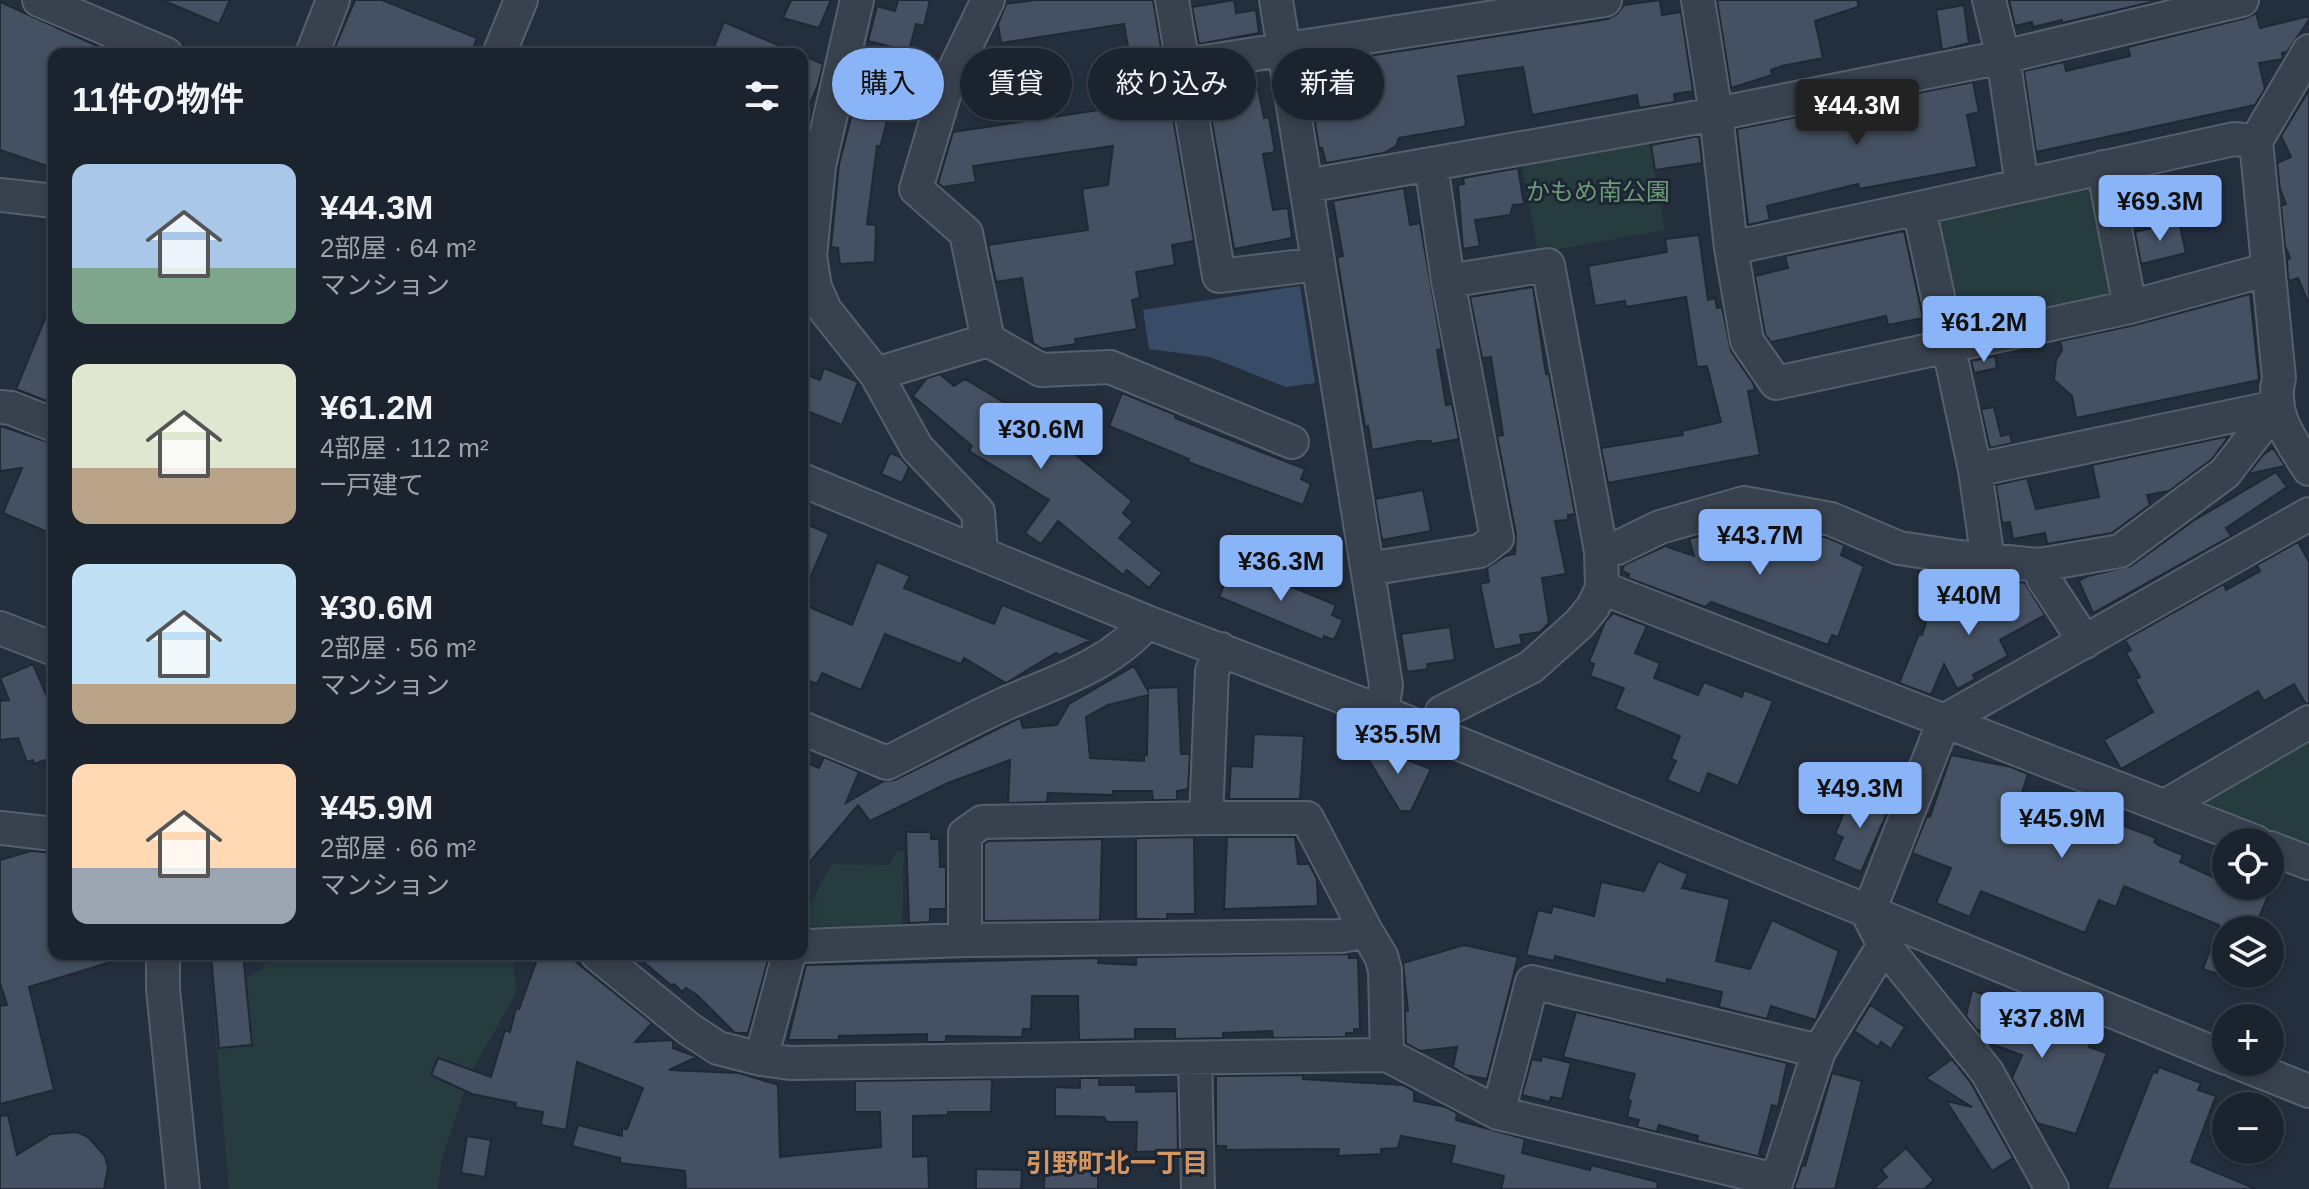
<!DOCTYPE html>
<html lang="ja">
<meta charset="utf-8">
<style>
:root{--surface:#1b232e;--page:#282f3a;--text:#f1f3f6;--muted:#a0a4aa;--line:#39404a;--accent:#8ab4f8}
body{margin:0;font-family:Helvetica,"Noto Sans JP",sans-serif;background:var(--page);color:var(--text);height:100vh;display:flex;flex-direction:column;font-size:30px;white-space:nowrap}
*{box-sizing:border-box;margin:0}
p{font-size:26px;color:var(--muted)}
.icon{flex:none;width:44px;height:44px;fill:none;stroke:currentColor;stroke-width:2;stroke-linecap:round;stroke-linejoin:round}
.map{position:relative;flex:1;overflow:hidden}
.panel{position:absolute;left:48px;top:48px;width:760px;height:912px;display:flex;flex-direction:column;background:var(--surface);border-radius:16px;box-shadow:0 4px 12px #0003,0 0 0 2px var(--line)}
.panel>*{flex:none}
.guide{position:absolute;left:832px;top:48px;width:760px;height:72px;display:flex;gap:16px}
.buttons{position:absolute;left:2212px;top:828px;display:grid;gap:16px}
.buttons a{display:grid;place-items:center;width:72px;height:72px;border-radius:50%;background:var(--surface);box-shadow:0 4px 12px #0003,0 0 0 2px var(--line);font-size:40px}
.price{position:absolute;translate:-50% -68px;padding:0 18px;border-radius:8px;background:var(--accent);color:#111;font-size:26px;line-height:52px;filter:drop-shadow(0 2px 4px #0008)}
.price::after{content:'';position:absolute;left:50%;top:48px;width:24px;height:18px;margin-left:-12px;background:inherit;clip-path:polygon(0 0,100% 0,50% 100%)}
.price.on{background:#222;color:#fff}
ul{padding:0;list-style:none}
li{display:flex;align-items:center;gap:24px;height:200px;padding:0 24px}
li span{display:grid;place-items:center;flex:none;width:224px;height:160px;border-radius:16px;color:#555}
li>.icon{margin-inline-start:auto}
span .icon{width:96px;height:96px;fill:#fffc;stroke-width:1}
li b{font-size:34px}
h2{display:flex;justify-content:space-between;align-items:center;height:96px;padding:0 24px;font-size:34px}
.tag{padding:0 28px;border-radius:36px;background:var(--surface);box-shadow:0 4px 12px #0003,0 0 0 2px var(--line);font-size:28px;line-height:72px}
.tag.on{background:var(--accent);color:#111}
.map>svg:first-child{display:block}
.green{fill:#263c3f}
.water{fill:#394c67}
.building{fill:#455162;stroke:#1f2835;stroke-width:2;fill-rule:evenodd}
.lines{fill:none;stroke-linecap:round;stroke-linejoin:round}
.minor-casing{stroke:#565f6c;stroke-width:36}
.minor{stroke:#38414e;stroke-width:32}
.labels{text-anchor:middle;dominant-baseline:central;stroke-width:6;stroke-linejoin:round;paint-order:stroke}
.park-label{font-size:24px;fill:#6b9a76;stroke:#1d2633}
.neighbourhood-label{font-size:26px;font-weight:bold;fill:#d59563;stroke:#1d2633}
</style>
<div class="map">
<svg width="2309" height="1189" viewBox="0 0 2309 1189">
<rect width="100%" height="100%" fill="#242f3e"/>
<!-- green -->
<path class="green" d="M1648,131L1665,230L1538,253L1520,153Z
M2101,170L2127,305L1949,343L1923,210Z
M2309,727V858L2176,804Z
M897,851H904L902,927L802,926V919L832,864L890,865Z
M268,954H512L517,992L470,1074L442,1158L438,1189H229L214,1019L225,989L261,970Z"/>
<!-- water -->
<path class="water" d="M1300,286L1315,383L1286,387L1210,357L1149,349L1143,310Z"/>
<!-- building -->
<path class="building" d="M162,0H230L219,24Z
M355,0H382L477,38L471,54H332Z
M791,0H831L819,28L783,18Z
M898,0H930L924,26L916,24L909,51L868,41L877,6L895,11Z
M1035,0H1153L1194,241L1172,245L1175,265L1136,272L1140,298L1132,300L1137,329L1075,339L1076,344L1043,349L1033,343L1022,278L996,282L988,245L1088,230L1082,189L1108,185L1113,146L973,166L976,182L943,187L938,183L953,132L1106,109L1100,68L1131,64L1124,24L1001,43L998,24L1006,4Z
M1234,0L1236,13L1256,10L1259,33L1199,44L1192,7Z
M1660,0L1662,15L1681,12L1693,91L1674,94L1675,102L1639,108L1637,95L1532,115L1523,67L1458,76L1466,124L1463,127L1399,138L1396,146L1384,153L1326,163L1322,148H1319L1306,67L1309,65L1608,19L1617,14L1624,5Z
M1717,0H1858V7L1815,21L1823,58L1782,66L1771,70L1772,75L1731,88Z
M2009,0H2160L2062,23V20L2033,27L2032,22L2015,26Z
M0,2L115,54H54V149L47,166L0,150Z
M1964,5L1969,43L1942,50L1936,10Z
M2256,13L2260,28L2309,16V20L2287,52L2282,53L2283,59L2259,63L2265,89L2255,105L2036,152L2024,71L2064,62L2066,71L2130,56L2128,47L2246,18Z
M724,22L799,54H711Z
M802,55L823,64L818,85L802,123Z
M1255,73L1264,118L1269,117L1275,152L1263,154L1273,210L1288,208L1292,238L1234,249L1205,82Z
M1973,82L1979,112L1967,115L1977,167L1859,189L1858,184L1767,206L1770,220L1748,225L1737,129Z
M2309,90V302H2308L2298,278L2290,281L2288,278L2287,260L2290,258L2285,246L2281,206L2286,204L2280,189L2277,163L2291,157L2281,136Z
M852,114L887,122L880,147L877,146L867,224L876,225L875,262L840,264L838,248L831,247L839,164Z
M1699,136L1702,163L1655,170L1651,145Z
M1518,168L1524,204L1513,205L1510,215L1475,220L1480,246L1463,249L1458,185L1464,184L1463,178Z
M1404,188L1410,225L1420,223L1442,349L1437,350L1446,405L1452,404L1459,439L1432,444L1431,441H1419L1372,450L1368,426L1365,427L1337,257L1343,256L1333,201Z
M2179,222L2186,253L2141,264L2135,232Z
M1904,231L1923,318L1888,325L1886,316L1771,342L1765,334L1755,276L1788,268L1785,256Z
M1699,235L1708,300L1715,298L1717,308L1722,307L1731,351L1753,383L1755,390L1748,391L1760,455L1608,483L1601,448L1683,435L1682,431L1721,422L1707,366L1697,367L1686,297L1626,307L1625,301L1595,306L1588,266L1667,252L1665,239Z
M1533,287L1546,374H1549L1575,514L1568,515V520L1555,521L1566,574L1542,578L1549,623L1540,632L1520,635L1522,644L1494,650L1480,584L1489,582L1487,568L1505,556L1515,554L1516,534L1497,436L1503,435L1491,357L1482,358L1470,297Z
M2250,294L2259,380L2076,418L2072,396L2054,380L2056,360L2062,350L2060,341L2135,325Z
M53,299H54V404L16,389Z
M1995,356L1997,368L1974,373L1971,361Z
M824,368L858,382L842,425L802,409V373L820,380Z
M940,374L954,386L965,379L1073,444L1071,448L1078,452L1076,455L1132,501L1123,513L1133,522L1119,538L1162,573L1149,588L1127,570L1123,575L1058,521L1041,544L1025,533L1049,500L969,451L972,446L913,396L927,378Z
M1122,393L1176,415L1175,418L1305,469L1301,479L1311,484L1303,505L1188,462L1189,459L1109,426Z
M1994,407L2001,436L2010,434L2012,443L1990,448L1981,409Z
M0,426L54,444V535L3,513L22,468L0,471Z
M2229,436L2212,459L2169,491L2147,495L2150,505L2112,533L2047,544L2045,533L2013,539L2010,522L2002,523L1996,485L2027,478L2036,509L2099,497L2092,465Z
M2273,448L2285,466L2248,474L2263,455Z
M890,453L900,457L909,467L902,483L881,474Z
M2276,472L2287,487L2226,528L2231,536L2093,613L2079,581L2088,576L2131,566L2193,521Z
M1423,490L1431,531L1382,540L1375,499Z
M802,522L829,534L802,597Z
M1745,522L1825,537L1845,545L1841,555L1864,566L1838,637L1832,635L1828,645L1711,602L1705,607L1628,578L1629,574L1622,571L1624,565L1665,546L1694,556L1689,539Z
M2298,542L2309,562V703L2306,704L2294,684L2264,701L2258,691L2121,769L2104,740L2153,712L2135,679L2140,677L2126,653L2131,650L2125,640L2224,584L2226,590L2260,571L2257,565Z
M877,562L910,576L904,588L994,624L1002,605L1091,640L1060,655L1056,653L1006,683L964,658L961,664L885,634L861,690L822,673L817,684L802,678V604L852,625Z
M1233,563L1336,605L1332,615L1343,620L1334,640L1324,636L1323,640L1219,597Z
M2021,582L2025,583L2045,615L2000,640L2008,656L1973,675L1975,679L1957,689L1944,664L1931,695L1899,683L1919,634L1922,635L1930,609L1940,612L1980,589L1985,598Z
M1613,613L1647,626L1635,653L1660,663L1654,678L1698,695L1704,682L1742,697L1744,690L1773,701L1738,786L1708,773L1700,794L1667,780L1676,761L1671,759L1680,736L1615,709L1624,688L1590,676L1594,664L1589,662L1605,622Z
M1450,627L1455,660L1427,664L1428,669L1407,672L1401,634Z
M33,664L54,713V757L34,764L33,760L27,762L18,738L0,740V701L9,700L0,678Z
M1134,666L1148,691V688L1178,687L1181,754H1190L1188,789L1177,791V800H1153L1152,791H1113V795L1048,793L1047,802L1008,803L1010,760L948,783L870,821L858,805L802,871V761L819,768L824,757L859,772L846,803L884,781L895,780L1020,718L1023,728L1057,725L1069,704ZM1148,695L1147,755L1144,756V761L1090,758L1086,717L1108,705Z
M1254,734L1304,736L1300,799H1229L1231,766L1252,767Z
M1357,741L1431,769L1411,811H1400Z
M1951,755L2011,767L2028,774L2021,796L2044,806L2038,821L2093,843L2103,818L2156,838L2154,842L2158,845L2183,855L2180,862L2226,883V886H2272L2254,930H2226V977L2203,969L2219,925L2124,886L2116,907L2099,900L2085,933L1981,891L1970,917L1936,903L1951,868L1912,853L1927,816L1930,817Z
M1852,793L1881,805L1884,798L1892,802L1861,872L1833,860L1843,837L1835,834Z
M906,832H931V839H939L940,867H946V909H930V922L909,923Z
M1194,837L1195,914H1167V919H1136V838Z
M1227,837H1295L1298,864H1309L1317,879L1318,906L1224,909Z
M1102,839L1100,920L984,921V844L988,841Z
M31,851L54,853V954H121V959L29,987L54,1090L0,1104V1006L7,1005L0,983V860Z
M1658,861L1688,874L1682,888L1730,899L1716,961L1750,969L1772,920L1839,951L1816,1020L1771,1006L1767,1019L1719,1007L1722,992L1667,979L1666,984L1555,956L1554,961L1526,955L1538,910L1551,913L1553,906L1594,916L1601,882L1644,891Z
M1464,945L1518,957L1487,1079L1465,1075L1453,1067L1457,1047L1420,1051L1406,1043L1405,1011H1408L1403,963Z
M211,954H243L252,1045L219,1048Z
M539,954H566L652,1023L635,1042L673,1040V1048L697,1057L669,1070L739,1073L778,1085L780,1157L881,1147L880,1112H855V1081L992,1079L991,1112H948V1115L913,1116V1157L928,1156L929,1189H686L685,1171L620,1163V1158L572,1146L578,1125L622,1136V1128L627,1129L643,1088L577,1062L566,1130L541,1125L543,1112L515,1107L516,1103L472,1094L431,1075L438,1058L491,1077L505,1030L510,1032L516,1008L519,1009Z
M634,954H767L761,960H768L748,1033H735L697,995L686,988L682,992L674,984L672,986Z
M1349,954V958H1358L1360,1029H1354V1033H1346V1037L1273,1038L1272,1031L1223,1033V1038L1175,1039V1029H1135V1039L1079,1040L1078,996H1032L1031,1029H1023L1022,1037L946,1036V1042H927V1034L884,1035L839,1036V1040H788L806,965L1099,958L1098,963L1136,965V957Z
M1972,990L2092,1038L2089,1047L2107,1053L2076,1134L2037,1123L2012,1078L2022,1055L1988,1043L1982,1036L1986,1033L1977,1030L1966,1016Z
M1870,1005L1905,1027L1891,1049L1881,1042L1878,1047L1854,1031Z
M1576,1012L1787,1063L1778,1107L1772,1105L1759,1154L1764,1158L1697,1141L1698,1136L1659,1125L1657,1132L1637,1127L1639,1120L1627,1117L1631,1101L1628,1099L1635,1074L1563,1057Z
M1542,1056L1571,1063L1562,1099L1551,1097L1550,1102L1522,1095L1532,1059L1541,1061Z
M1952,1059L1971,1083L2013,1158L1992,1171L1946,1101L1972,1107L1926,1078Z
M2159,1067L2201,1083L2198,1090L2216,1096L2191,1162L2256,1189H2107L2153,1072L2157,1073Z
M1832,1073L1862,1081L1835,1189H1794L1802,1165L1805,1166Z
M1303,1075V1079L1403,1085L1414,1091V1101L1446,1107L1457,1113L1456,1120L1525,1139L1522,1153L1590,1170L1591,1165L1658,1182L1657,1189H1501L1504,1176L1451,1163L1455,1146L1401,1136L1398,1148L1381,1149V1154L1338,1156L1339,1149L1226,1150V1146H1216V1076Z
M1080,1078H1099V1085H1136V1092L1177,1091L1178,1151L1136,1152L1137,1122H1107L1104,1117L1055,1116V1087L1080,1088Z
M8,1115L17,1155L51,1134L77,1132L88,1137L105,1156L108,1168L104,1189H0V1116Z
M467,1136L491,1140L485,1177L461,1173Z
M1906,1148L1934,1180L1924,1189H1873L1887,1177L1881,1170Z
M1045,1163H1064V1169L1098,1170V1189H1044Z
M976,1169L1022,1170L1021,1189H976Z"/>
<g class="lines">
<defs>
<path id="minor" d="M39,0L166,54
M857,0L819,166L810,256L815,287L825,310L876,374L917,448L978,512L981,551
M1172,0L1219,276L1318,264
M1276,0L1386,685L1382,712
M1698,0L1716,114L1731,248L1747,341L1776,383L2130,307L2266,270
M1989,0L2003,57L2022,185
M312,54L333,0
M499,54L521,0
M1184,65L1605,0
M2256,141L2309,51
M2103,167L2130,307
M1306,186L1716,114L2003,57L2242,0
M0,195L54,201
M1731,248L1919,208
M988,340L1041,370L1110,367L1292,442
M876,374L988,340L966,233L916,189L947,85L988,0
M0,407L11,408L54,425
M1975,470L2276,407
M802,480L1147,622L1382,712L2226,1058
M1601,551L1617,548L1660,527L1744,503L1831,519L1899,548L1959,557L2039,565L2120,551L2225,473L2276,407
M1988,560L1975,470L1919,208L2234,139L2256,141L2279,378C2270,414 2290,439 2309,469
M2039,565L2043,578L2085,642
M1368,569L1480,551L1497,538L1448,281L1431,165
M1602,588L2256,842
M0,628L54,649
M802,728L887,763C928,743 968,720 1009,702C1058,681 1112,664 1147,622
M1431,733L1442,712L1531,667L1579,624L1593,607L1602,588L1601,551L1548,265L1448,281
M2165,806L2309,722
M1206,818H1307L1366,931L1341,936L965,940V834L982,822L1206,818L1212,671L1221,649
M0,828L54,834
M2270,848L2309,863
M802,946L965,940
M163,954V989L183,1189
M597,954L689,1029L718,1048L761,1059
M789,954L761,1059L790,1063L1387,1055L1385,970L1381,956L1366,931
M1387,1055L1498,1113L1776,1180
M1195,1058L1198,1189
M2236,1062L2309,1091
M1498,1113L1532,982L1819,1051L1884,945
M1774,1189L1819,1051
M2052,1189L1987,1072L1884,945L1868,914L1944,721L2309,514"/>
</defs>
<!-- minor casing -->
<use href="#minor" class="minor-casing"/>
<!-- minor -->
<use href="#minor" class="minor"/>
</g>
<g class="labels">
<!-- park labels -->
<g class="park-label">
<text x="1598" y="191">かもめ南公園</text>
</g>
<!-- neighbourhood labels -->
<g class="neighbourhood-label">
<text x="1117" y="1163">引野町北一丁目</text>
</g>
</g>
</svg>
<div class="buttons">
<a><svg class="icon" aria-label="locate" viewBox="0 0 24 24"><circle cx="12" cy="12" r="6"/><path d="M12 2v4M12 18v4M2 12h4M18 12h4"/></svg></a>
<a><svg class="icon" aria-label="layers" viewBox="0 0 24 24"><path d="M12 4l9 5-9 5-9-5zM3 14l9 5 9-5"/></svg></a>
<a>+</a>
<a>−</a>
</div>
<b class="price on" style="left:1857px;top:147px">¥44.3M</b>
<b class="price" style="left:2160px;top:243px">¥69.3M</b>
<b class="price" style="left:1984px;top:364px">¥61.2M</b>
<b class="price" style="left:1041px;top:471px">¥30.6M</b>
<b class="price" style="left:1760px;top:577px">¥43.7M</b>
<b class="price" style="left:1281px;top:603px">¥36.3M</b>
<b class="price" style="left:1969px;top:637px">¥40M</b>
<b class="price" style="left:1398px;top:776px">¥35.5M</b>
<b class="price" style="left:1860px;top:830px">¥49.3M</b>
<b class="price" style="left:2062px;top:860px">¥45.9M</b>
<b class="price" style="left:2042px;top:1060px">¥37.8M</b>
<div class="guide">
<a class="tag on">購入</a>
<a class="tag">賃貸</a>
<a class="tag">絞り込み</a>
<a class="tag">新着</a>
</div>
<section class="panel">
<h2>11件の物件<svg class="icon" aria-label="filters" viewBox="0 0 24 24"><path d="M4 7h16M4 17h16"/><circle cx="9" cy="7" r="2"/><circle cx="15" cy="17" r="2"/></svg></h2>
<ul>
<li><span style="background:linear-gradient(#a9c7e8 65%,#7fa58c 0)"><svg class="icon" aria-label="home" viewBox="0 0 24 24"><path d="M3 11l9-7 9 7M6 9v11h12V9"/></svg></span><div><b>¥44.3M</b><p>2部屋 · 64 m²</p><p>マンション</p></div></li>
<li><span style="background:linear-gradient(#dfe7d0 65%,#b9a48a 0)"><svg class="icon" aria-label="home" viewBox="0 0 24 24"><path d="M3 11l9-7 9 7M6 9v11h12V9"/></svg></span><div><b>¥61.2M</b><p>4部屋 · 112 m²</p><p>一戸建て</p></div></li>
<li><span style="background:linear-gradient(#bfe0f5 75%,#b9a48a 0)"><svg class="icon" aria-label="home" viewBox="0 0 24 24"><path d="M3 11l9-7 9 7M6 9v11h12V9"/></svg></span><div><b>¥30.6M</b><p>2部屋 · 56 m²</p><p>マンション</p></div></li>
<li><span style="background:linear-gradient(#ffd9b3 65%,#9aa5b1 0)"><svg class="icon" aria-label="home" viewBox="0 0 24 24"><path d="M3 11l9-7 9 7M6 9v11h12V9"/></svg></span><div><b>¥45.9M</b><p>2部屋 · 66 m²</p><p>マンション</p></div></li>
</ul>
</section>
</div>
